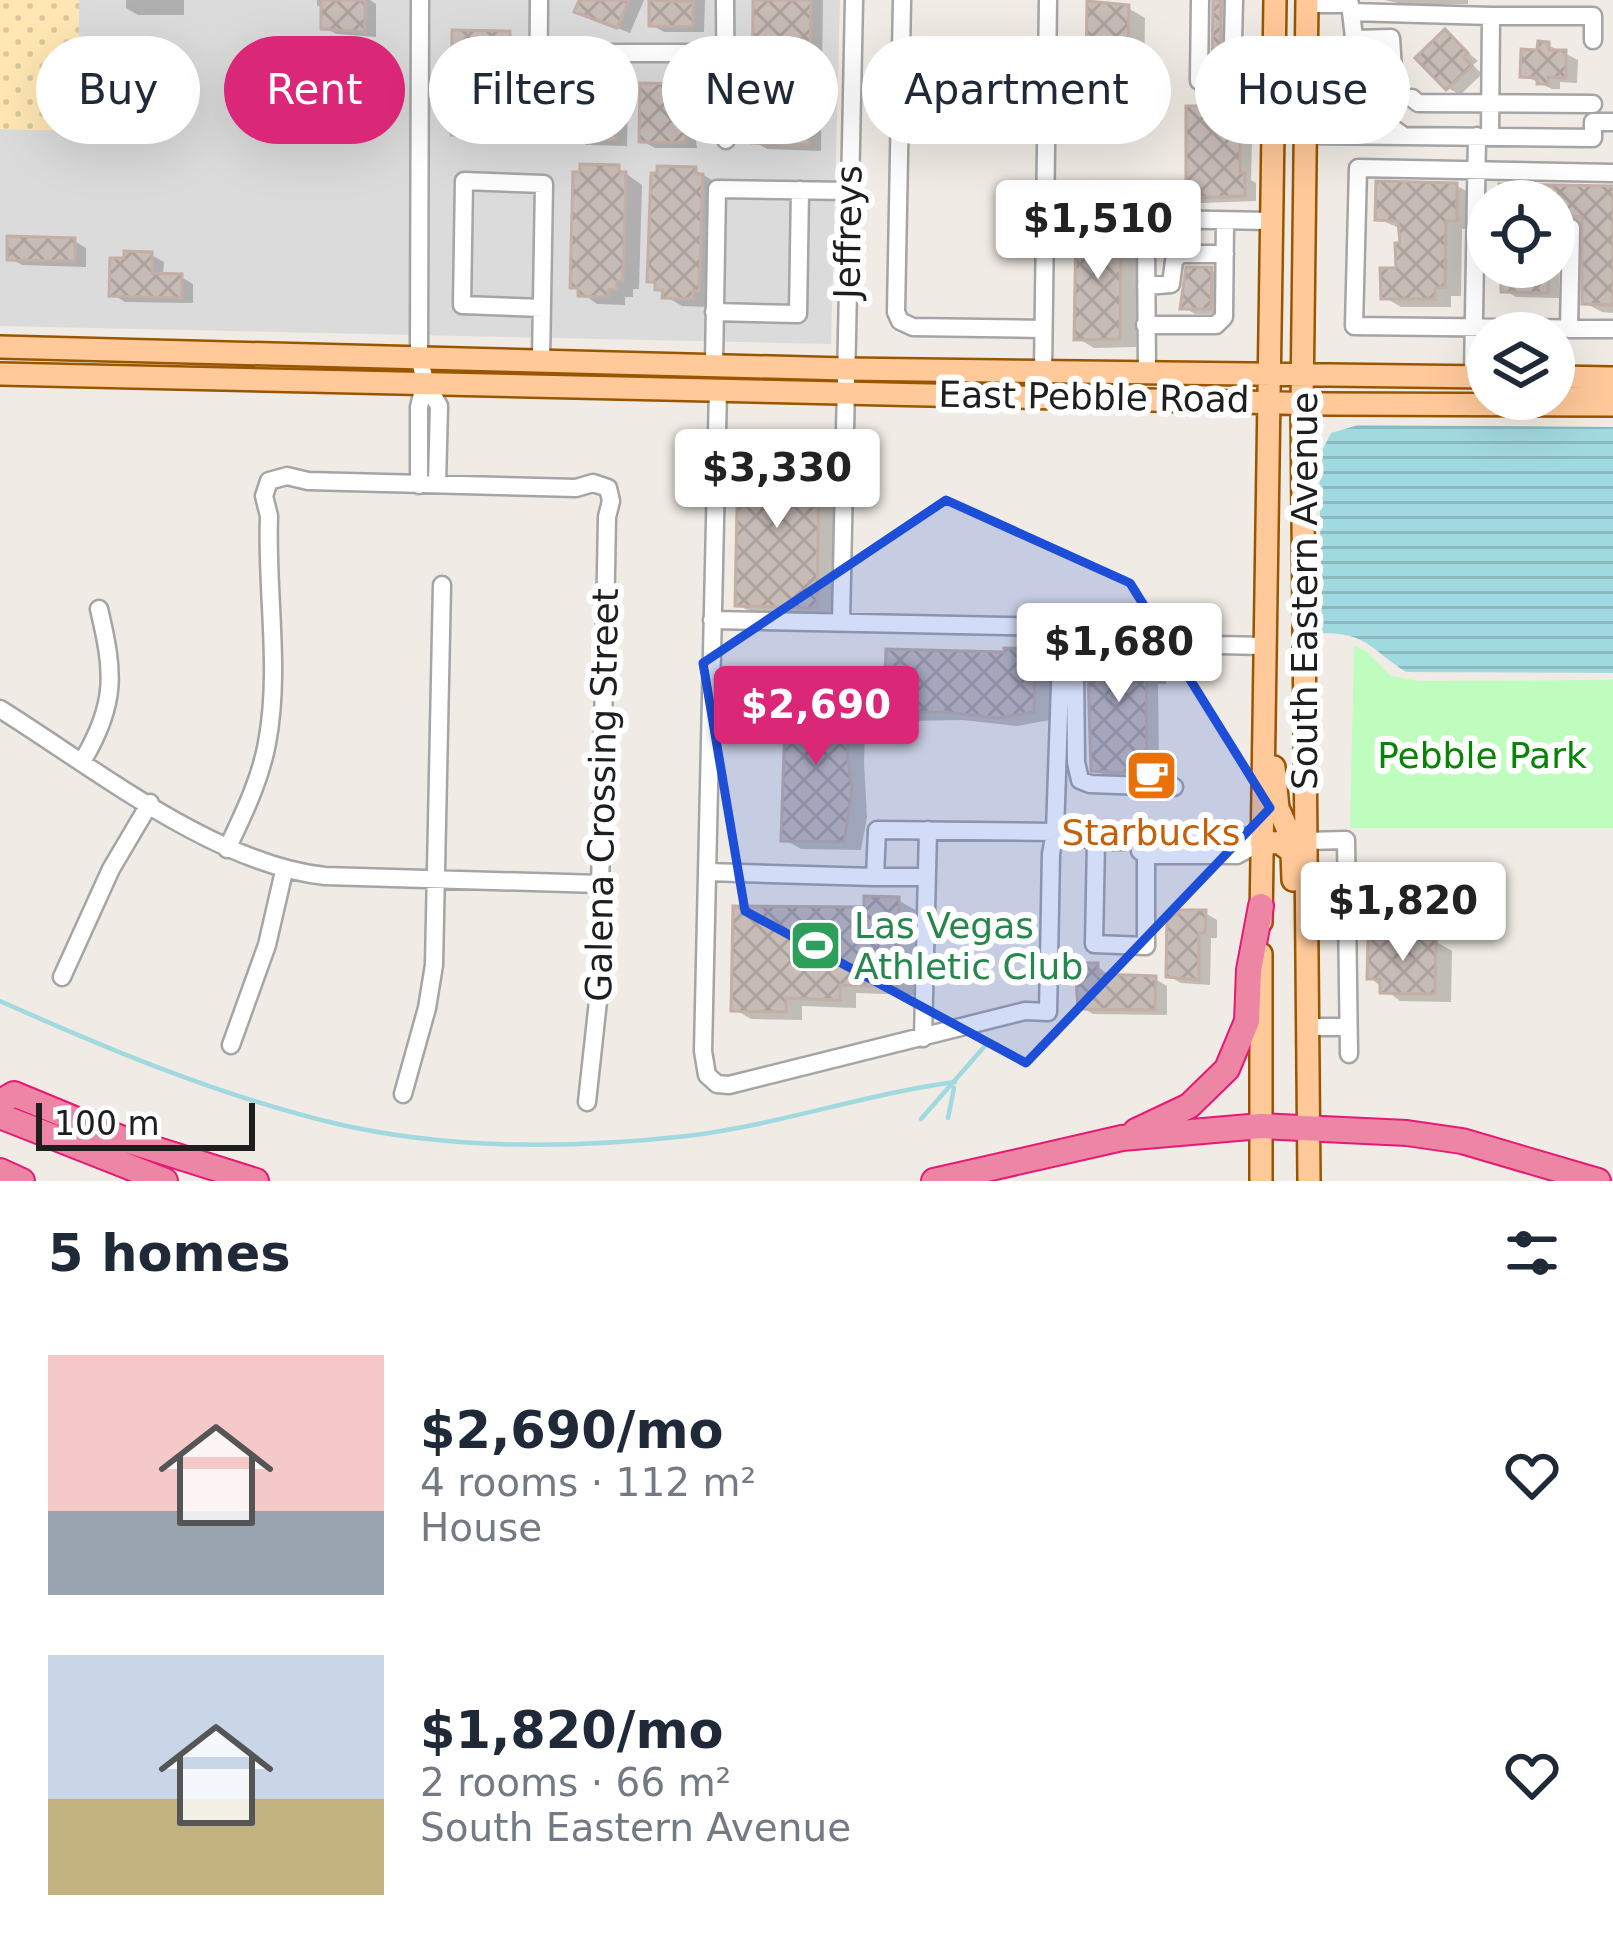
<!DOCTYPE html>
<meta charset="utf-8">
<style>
:root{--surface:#fff;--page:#f2f2f3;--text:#1f2937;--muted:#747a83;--accent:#db2777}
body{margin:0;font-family:"DejaVu Sans",sans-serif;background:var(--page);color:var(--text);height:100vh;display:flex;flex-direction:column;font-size:45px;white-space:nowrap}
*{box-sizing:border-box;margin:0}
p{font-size:39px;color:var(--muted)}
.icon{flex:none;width:66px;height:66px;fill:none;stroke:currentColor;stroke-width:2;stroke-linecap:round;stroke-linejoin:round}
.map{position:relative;height:1181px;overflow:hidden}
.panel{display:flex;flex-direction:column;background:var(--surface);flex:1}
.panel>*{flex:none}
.hud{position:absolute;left:36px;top:36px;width:1542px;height:108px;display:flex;gap:24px}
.buttons{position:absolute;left:1467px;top:180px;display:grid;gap:24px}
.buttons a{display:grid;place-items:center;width:108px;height:108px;border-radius:50%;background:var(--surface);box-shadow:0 12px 48px #0002;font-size:60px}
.scale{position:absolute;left:36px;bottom:30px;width:219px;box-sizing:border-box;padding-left:12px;border:6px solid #1e1e1e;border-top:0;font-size:33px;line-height:42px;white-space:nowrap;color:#1e1e1e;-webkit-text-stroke:9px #fff;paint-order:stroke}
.price{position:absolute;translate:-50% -102px;padding:0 27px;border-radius:12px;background:#fff;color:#222;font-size:39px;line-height:78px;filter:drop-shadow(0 3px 6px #0008)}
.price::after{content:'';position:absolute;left:50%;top:72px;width:36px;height:27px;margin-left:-18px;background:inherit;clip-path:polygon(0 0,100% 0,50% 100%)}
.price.current{background:var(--accent);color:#fff}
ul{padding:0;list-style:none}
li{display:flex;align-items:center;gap:36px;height:300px;padding:0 48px}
li span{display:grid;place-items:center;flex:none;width:336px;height:240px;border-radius:0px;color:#555}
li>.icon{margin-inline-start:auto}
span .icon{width:144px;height:144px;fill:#fffc;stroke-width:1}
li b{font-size:51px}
h2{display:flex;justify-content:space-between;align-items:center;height:144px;padding:0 48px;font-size:51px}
.pill{padding:0 42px;border-radius:54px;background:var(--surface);box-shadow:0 12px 48px #0002;font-size:42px;line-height:108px}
.pill.current{background:var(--accent);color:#fff}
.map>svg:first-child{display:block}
.residential{fill:#dcdbdb}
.sand{fill:url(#sand-dots)}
.park{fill:#bffdbe}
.water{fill:url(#water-rules)}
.shadow{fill:#0003}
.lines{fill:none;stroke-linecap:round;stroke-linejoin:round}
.stream{stroke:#a1d9e0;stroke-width:4.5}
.building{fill:url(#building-cross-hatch);stroke:#c3afa5;stroke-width:3}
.minor-casing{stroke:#a5a5a5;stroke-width:21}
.major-casing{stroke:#995600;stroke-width:26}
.highway-casing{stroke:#e61975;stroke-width:28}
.minor{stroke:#fff;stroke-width:16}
.major{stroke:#ffc99a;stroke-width:21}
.highway{stroke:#ec86a4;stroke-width:24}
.marked{fill:#1d4ed8;fill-opacity:0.2;stroke:#1d4ed8;stroke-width:9;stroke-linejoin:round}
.labels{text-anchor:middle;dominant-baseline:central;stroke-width:12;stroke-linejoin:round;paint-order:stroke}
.street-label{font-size:36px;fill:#1e1e1e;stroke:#fff}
.park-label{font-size:36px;fill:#078405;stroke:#fff}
.food-label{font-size:36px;fill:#c56008;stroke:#fff}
.leisure-label{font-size:36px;fill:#27864d;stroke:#fff;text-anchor:start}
</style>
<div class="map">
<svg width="1613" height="1181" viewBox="0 0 1613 1181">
<defs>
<pattern id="sand-dots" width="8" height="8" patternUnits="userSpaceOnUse" patternTransform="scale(3)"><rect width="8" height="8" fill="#ffe7b3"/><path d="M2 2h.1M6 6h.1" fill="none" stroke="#dac69a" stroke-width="1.8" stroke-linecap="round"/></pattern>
<pattern id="water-rules" width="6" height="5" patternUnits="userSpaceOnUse" patternTransform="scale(3)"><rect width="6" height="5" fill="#a1d9e0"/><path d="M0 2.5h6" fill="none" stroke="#8abac0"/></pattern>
<pattern id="building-cross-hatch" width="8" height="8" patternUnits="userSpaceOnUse" patternTransform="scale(3)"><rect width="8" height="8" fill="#c8bcb7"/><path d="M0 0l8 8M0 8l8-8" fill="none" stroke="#aba19d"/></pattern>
</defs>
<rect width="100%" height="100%" fill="#f0ebe4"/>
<!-- residential -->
<path class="residential" d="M79,0H840L831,344L0,326V129L78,131Z"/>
<!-- sand -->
<path class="sand" d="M0,0H79L78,131L0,129Z"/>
<!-- park -->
<path class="park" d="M1354,646L1366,651L1391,676L1420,681L1613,680V828H1350Z"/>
<!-- water -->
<path class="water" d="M1358,425L1613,427V673L1406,672C1371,650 1368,633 1322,633L1319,457L1331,433Z"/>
<!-- shadow -->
<path class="shadow" d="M126,0H184V15H138L126,8Z
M317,0H370L376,4V37L336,34L324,27V9L317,5Z
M582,0H644L630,33L590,17Z
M652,0H705L704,32H664L652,25Z
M756,0H823L821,151L767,149L755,142Z
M1213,0H1224L1222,68H1218Z
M1384,0H1468V4H1403Z
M1128,8L1145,18L1144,81L1106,80L1089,70Z
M1445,33L1478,61L1473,65L1482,74L1460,95L1448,88Z
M509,34L522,41L520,142L467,141L454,133Z
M1548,45L1578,60L1577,83L1560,82V89H1552L1523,75Z
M153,51L172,52L180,56V65L160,64L153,60Z
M1372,54L1381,56L1382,73H1374Z
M616,86L628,93L627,146L586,145L574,138Z
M686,87L698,94V104L707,109L693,119L697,148H655L642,141Z
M1216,109L1252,140L1251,180L1256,183V201L1201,203L1189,196Z
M618,168L642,185L639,289H633V297H625V305L597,304L573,287Z
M695,170L712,180L709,307L682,306L665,296L650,280Z
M1457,186L1474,195L1473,229H1462L1461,296H1451V307H1401L1384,297L1399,271L1402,229L1378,219Z
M1613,186V313L1602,312L1585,303V223L1554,224V201H1502Z
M1120,227L1137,237L1136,347L1094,348L1077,338Z
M74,241L86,248V267L22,265L10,258Z
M151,255L164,262L163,276L181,277L193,284V303L125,302L112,294L127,261Z
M1504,267H1552L1559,273V298L1516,297L1504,290Z
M1211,270L1223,277V314H1195L1183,307Z
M819,459L835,469L833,616L755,614L738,605Z
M1149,645L1162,652L1166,661V684H1158L1159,764L1165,768V779L1106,776L1094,769Z
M889,652H1035L1051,662L1050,720L1017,726L963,720L904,721L887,711Z
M850,696L866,706L864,763L867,817L861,850L801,849L784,839Z
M898,900L915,910L914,995L856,993V1008L802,1006V1020L751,1019L734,1009L867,910Z
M1205,913L1217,920V938H1211L1210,985L1181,983L1169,976Z
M1435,941L1452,951L1451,1002L1400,1001L1370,978Z
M1098,966L1110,977L1155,979L1167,986V1015L1093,1014L1081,1007Z"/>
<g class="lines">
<!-- stream -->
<path class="stream" d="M0,1001C105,1048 213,1093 325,1121C441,1150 569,1149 687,1136C778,1125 865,1094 955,1082
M948,1118L954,1088
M921,1119L984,1047"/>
</g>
<!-- building -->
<path class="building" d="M321,0H365V32L321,29Z
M579,0H629L617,28L574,12Z
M649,0L693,2V27L649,26Z
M753,0H811L809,145L752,143Z
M1213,0H1221L1220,68H1212Z
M1087,1L1129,5L1127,73L1086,72Z
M1445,29L1468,53L1463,57L1472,66L1446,90L1415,58Z
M452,30L510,31L509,136L451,135Z
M1538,41L1549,42V50H1566V78L1548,77V84H1537V78L1520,77L1521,49L1537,50Z
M572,83H616V140H572Z
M640,83L687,84V100H698L682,112L687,118L686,143L639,142Z
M1186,106H1217V117H1228V129L1240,130V173H1245V196L1186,198Z
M580,164L619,165V172H626L623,281H617V289H609L608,297L578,296V288H570L573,172H580Z
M657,166L696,167V174H703L699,291H693V299L662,298L663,290H655V282H647L651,173H657Z
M1376,181L1457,183V221H1446L1445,287L1435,288V299H1381L1380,268H1396L1395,243H1400L1398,221L1375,220Z
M1499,184L1613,186V305L1582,304V217L1554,215V201H1499Z
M1076,224H1121L1120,339L1074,340Z
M7,236L75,238V261L7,260Z
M124,251L152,252V273L182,274V298L109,296L110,258H124Z
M1186,267H1212L1211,309H1180Z
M1501,267H1548V293L1501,292Z
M738,455L819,456L817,608L735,606Z
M1087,640L1150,642V651H1155L1154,679L1147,678L1146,712L1147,757H1154V774L1091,771Z
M1004,648L1035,649L1034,712L998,718L944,712L884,713L886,649L1004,652Z
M786,692L850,693L847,752L852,789L844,842L781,841Z
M864,896L899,897L898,987L840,985V1000L786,998V1012L731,1011L733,906L864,907Z
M1178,910H1206L1205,933H1199V980L1166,977L1167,914H1178Z
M1368,937L1436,938L1435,994L1380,993V979H1367Z
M1075,963H1098V974L1156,976L1155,1010L1078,1009Z"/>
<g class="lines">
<defs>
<path id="minor" d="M420,0L419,357L425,381L439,406L437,484
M725,0L726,140
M902,0L896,312L900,321L913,327L1043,329
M1200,0L1199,81L1273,83
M1307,4H1350L1351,12L1360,89L1394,84L1391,38L1354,39
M1351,12L1491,16
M539,53H725
M1232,82L1234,0
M1412,98L1418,103L1593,104
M1307,112L1374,115L1401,134
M538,129L539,0
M1307,135L1593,138V122H1613
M1490,136L1491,16H1593V40
M1613,173L1358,168L1354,326L1613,329
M1126 221a16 16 0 1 1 32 0a16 16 0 1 1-32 0Z
M1158,219L1271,221
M1554,228H1571L1569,329
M1146,237L1147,374
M1146,286L1171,284L1174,261L1180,254H1225
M714,312L798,314L800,190
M1145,325H1216L1224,317L1225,221
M541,360L544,184L464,181L462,305L542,308
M714,364L717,189L849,191
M1043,372L1048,0
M1473,377L1477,136
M718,389L703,1051L707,1075L717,1084L729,1085L1025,1011L1048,1012L1051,854L1055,832L1062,626
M419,485V407L425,381
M712,620L1199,630L1218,645L1265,646
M841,623L854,0
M1061,652L1075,665L1076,762L1080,780L1090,784L1174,787
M0,709C93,767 216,865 325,876L600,884
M83,760C117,703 114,672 99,609
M1096,841L1094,944L1146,946V855
M1306,841L1346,840L1349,1054
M227,849C243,815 260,781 267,743C281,669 266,592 269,516L264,496L269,481L287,476L308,481L576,488L593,483L608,488L611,501L607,517L598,1001L587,1102
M1140,851L1146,855H1237L1261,842
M707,872L875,877L877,830L1055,832L1096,841H1124L1146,833L1236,834L1261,842
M875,877H927
M62,977L111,869L150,803
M1310,1027H1348
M923,1038L928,830
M231,1045L267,945L284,871
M403,1094L427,1008L434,965L442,585"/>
<path id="major" d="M1307,0L1302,403L1309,1181
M0,347L845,369L1488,377
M0,374L1327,404L1613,405
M1554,377L1612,378
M1576,395L1613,388
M1274,767L1278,808L1290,835L1306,841
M1261,842L1280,843L1292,852L1293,880
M1261,922L1275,0
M1261,1181V954"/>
<path id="highway" d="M0,1102L14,1094L123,1139L256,1181
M0,1116L165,1181
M1136,1131L1189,1106L1227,1069L1247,1021L1249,970L1261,906
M0,1171L22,1181
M934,1181L1122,1138L1261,1126L1407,1133L1462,1141L1598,1181"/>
</defs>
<!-- minor casing -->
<use href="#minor" class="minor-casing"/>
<!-- major casing -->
<use href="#major" class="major-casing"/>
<!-- highway casing -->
<use href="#highway" class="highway-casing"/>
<!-- minor -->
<use href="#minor" class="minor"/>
<!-- major -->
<use href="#major" class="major"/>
<!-- highway -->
<use href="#highway" class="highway"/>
</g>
<!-- marked area -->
<path class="marked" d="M946,500L1130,583L1270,808L1026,1063L745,911L703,663Z"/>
<!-- icons -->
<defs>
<symbol id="cafe-square" viewBox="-11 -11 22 22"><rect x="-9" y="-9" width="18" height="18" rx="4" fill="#e8710a" stroke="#fff"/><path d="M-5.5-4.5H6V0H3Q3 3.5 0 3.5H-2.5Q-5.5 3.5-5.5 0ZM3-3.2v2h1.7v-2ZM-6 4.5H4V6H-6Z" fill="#fff"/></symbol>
<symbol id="stadium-square" viewBox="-11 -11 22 22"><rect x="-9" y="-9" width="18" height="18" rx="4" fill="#2e9e5b" stroke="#fff"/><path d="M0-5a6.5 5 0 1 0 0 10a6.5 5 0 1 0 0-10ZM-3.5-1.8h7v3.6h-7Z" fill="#fff"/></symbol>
</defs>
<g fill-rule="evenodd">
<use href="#cafe-square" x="1122" y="746" width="59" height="59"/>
<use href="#stadium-square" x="786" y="916" width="59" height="59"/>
</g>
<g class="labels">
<!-- street labels -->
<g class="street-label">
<text transform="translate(848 232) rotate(-89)">Jeffreys</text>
<text transform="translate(1094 397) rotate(1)">East Pebble Road</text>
<text transform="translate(1304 591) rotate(-90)">South Eastern Avenue</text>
<text transform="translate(602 795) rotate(-89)">Galena Crossing Street</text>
</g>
<!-- park labels -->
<g class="park-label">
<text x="1482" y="755">Pebble Park</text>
</g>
<!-- food labels -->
<g class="food-label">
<text x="1151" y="832">Starbucks</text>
</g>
<!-- leisure labels -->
<g class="leisure-label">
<text x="854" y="925">Las Vegas<tspan x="854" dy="41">Athletic Club</tspan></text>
</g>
</g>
</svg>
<div class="buttons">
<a><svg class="icon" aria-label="locate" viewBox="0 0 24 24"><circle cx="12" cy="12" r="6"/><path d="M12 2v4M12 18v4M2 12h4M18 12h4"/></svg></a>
<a><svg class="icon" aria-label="layers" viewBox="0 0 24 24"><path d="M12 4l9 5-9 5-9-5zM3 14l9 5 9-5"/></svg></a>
</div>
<div class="scale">100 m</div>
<b class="price" style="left:1098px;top:282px">$1,510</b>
<b class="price" style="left:777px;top:531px">$3,330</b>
<b class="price" style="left:1119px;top:705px">$1,680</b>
<b class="price current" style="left:816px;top:768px">$2,690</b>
<b class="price" style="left:1403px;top:964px">$1,820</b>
<div class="hud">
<a class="pill">Buy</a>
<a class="pill current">Rent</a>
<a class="pill">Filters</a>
<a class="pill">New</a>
<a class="pill">Apartment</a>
<a class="pill">House</a>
</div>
</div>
<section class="panel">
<h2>5 homes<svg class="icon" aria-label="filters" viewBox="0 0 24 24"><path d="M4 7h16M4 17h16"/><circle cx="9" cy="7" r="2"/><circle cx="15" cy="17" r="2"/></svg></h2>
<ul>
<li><span style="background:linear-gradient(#f6c9c9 65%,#9aa5b1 0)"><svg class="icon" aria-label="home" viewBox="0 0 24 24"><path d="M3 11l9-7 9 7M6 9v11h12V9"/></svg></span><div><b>$2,690/mo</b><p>4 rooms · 112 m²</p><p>House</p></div><svg class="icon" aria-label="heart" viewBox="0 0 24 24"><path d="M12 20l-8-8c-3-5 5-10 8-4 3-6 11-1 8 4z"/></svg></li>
<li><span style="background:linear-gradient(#c9d6e8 60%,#c2b280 0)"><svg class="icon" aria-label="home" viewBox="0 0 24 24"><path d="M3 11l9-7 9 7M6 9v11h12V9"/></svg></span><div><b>$1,820/mo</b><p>2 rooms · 66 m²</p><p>South Eastern Avenue</p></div><svg class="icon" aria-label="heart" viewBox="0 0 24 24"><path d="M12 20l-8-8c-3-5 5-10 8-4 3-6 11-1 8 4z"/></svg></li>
</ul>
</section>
